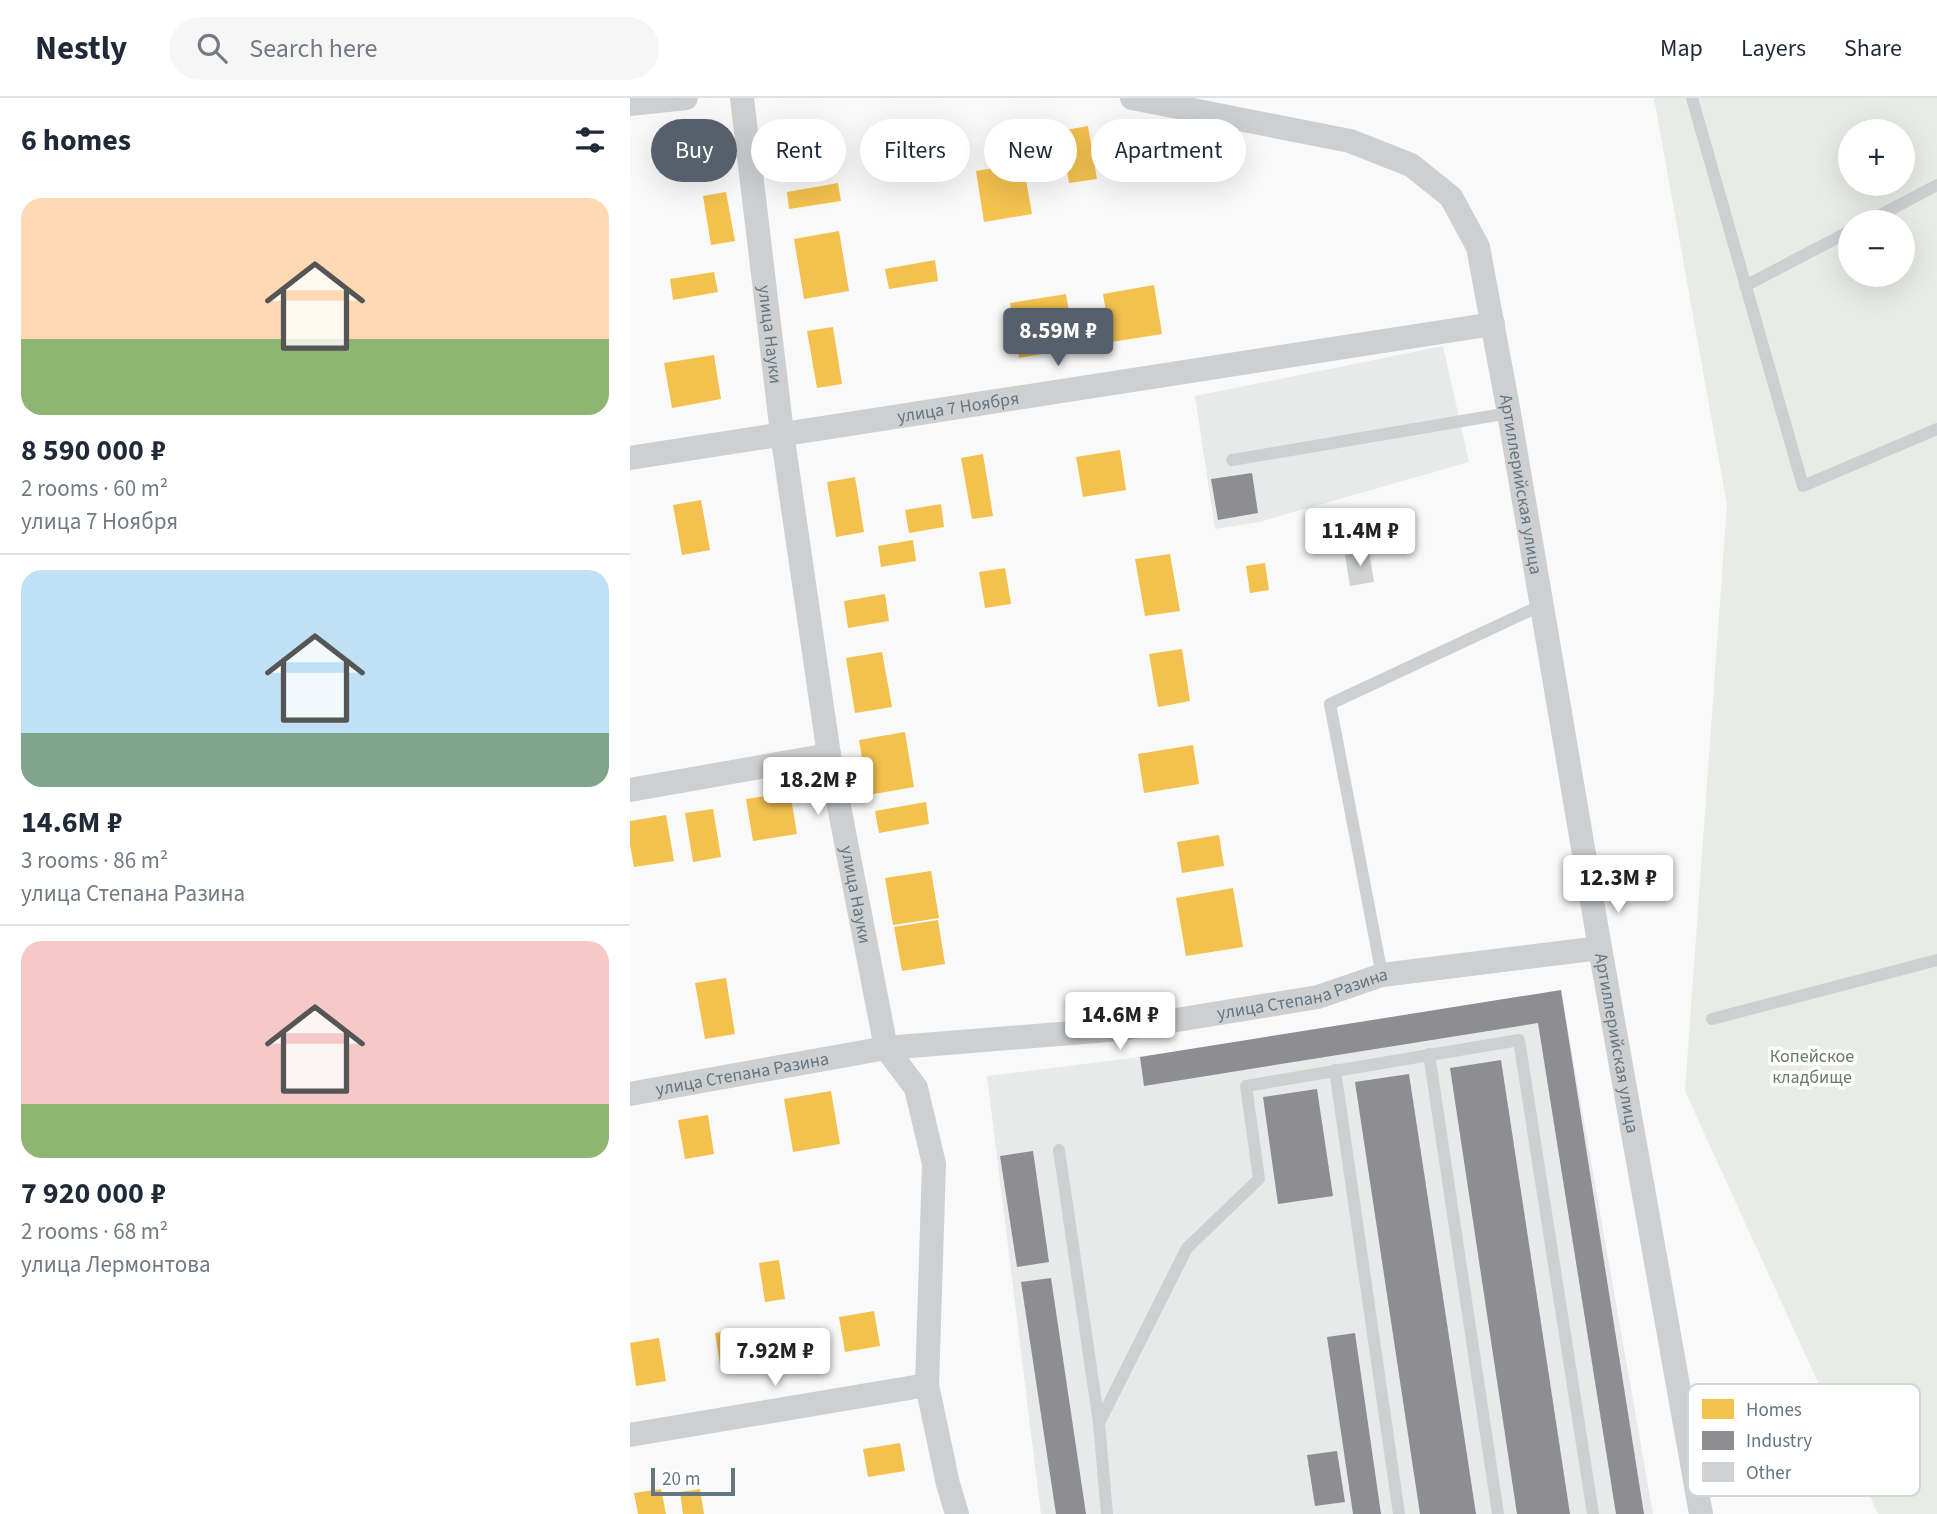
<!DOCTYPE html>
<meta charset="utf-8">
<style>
:root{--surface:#fff;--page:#f6f6f7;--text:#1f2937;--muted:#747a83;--line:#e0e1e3;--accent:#56606c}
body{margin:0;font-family:"Source Sans 3",sans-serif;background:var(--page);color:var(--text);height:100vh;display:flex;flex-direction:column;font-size:26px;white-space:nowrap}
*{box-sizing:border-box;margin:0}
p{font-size:23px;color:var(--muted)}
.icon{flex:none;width:38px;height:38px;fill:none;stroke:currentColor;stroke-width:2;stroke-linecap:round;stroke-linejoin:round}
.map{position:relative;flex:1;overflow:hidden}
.details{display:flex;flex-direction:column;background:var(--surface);width:630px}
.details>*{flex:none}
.guide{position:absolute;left:21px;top:21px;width:665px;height:63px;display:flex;gap:14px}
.controls{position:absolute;left:1208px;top:21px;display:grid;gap:14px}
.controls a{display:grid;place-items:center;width:77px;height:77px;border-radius:50%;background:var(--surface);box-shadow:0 7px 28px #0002;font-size:35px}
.scale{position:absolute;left:21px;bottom:18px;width:84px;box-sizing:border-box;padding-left:7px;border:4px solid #657683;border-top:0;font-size:19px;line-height:24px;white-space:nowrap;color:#657683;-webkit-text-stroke:5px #fff;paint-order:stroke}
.price{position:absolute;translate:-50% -60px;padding:0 16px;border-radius:7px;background:#fff;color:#222;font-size:23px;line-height:46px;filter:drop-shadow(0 2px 4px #0008)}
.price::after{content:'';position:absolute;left:50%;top:42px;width:21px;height:16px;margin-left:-10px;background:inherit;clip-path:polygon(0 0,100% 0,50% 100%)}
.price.selected{background:var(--accent);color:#fff}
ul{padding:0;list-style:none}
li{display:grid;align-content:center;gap:14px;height:371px;padding:0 21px}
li+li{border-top:2px solid var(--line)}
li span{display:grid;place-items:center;height:217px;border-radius:21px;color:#555}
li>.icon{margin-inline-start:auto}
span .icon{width:126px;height:126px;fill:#fffc;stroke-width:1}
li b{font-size:30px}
h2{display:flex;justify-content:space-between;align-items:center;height:84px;padding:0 21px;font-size:30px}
.pill{padding:0 24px;border-radius:32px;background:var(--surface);box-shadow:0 7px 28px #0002;font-size:24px;line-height:63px}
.pill.selected{background:var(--accent);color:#fff}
header{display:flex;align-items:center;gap:42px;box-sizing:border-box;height:98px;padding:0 35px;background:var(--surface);border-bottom:2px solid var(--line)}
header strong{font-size:33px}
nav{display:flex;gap:38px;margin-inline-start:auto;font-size:24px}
.search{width:490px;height:63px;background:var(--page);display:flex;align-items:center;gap:18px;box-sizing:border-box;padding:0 24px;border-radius:38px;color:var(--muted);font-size:26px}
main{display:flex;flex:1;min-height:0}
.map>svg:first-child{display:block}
.built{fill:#e8e9e9}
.green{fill:#e8ebe6;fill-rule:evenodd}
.homes{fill:#f2c14e}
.industry{fill:#8d8d92}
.building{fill:#d0d2d3}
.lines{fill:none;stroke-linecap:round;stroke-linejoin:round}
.service{stroke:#cecfd0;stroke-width:12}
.minor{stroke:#cecfd0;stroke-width:24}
.labels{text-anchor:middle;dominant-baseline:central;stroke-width:7;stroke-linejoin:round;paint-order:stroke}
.street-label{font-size:18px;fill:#657683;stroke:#fff}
.park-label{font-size:18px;fill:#687a64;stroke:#fff}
.key{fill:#fff;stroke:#d1d6da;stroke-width:2}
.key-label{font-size:19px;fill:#657683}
</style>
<header>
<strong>Nestly</strong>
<div class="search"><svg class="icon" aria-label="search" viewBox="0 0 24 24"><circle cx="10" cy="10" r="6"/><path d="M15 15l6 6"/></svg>Search here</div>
<nav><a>Map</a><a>Layers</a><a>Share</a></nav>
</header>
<main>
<section class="details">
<h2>6 homes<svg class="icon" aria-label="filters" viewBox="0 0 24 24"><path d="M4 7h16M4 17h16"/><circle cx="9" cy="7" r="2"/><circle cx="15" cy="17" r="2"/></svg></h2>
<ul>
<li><span style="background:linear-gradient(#ffd9b3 65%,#8fb573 0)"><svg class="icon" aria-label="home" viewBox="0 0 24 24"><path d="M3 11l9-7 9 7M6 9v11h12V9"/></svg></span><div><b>8 590 000 ₽</b><p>2 rooms · 60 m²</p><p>улица 7 Ноября</p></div></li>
<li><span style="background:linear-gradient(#bfe0f5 75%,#7fa58c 0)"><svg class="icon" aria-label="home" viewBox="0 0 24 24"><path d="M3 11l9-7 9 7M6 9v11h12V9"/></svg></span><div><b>14.6M ₽</b><p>3 rooms · 86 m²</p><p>улица Степана Разина</p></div></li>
<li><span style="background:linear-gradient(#f6c9c9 75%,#8fb573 0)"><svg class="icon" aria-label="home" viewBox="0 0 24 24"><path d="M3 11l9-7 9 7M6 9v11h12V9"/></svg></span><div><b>7 920 000 ₽</b><p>2 rooms · 68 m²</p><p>улица Лермонтова</p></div></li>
</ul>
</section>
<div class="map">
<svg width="1307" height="1416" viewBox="0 0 1307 1416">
<rect width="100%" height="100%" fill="#f9f9f9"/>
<!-- built -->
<path class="built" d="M813,248L839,364L629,424L585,431L565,298Z
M931,892L1023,1416H411L357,978L510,959Z"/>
<!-- green -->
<path class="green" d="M1024,0H1307V1416H1248L1055,993L1097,407ZM1220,33H1272V86H1220ZM1220,124H1272V177H1220Z"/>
<!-- homes -->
<path class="homes" d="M458,28L467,81L439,85L430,33Z
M393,65L402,116L354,124L346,73Z
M208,85L211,103L159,111L157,94Z
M96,94L105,143L81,147L73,98Z
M209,133L219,193L174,201L164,141Z
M305,162L308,183L259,191L255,171Z
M84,174L88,194L43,202L40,181Z
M524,187L532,236L481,244L473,196Z
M436,196L445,250L389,260L380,205Z
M203,229L212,286L187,290L177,233Z
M84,257L91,301L42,310L34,265Z
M490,352L496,392L453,399L446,359Z
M353,356L363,418L342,421L331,360Z
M225,379L234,434L206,439L197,384Z
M71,402L80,452L52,457L43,407Z
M311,406L314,429L279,435L275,412Z
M283,442L286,463L251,469L248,448Z
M540,456L550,513L515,518L505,461Z
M635,465L639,492L620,495L616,468Z
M375,470L381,506L355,510L349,474Z
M255,496L259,523L218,530L214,503Z
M552,551L560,603L528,609L519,556Z
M252,554L262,609L225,615L216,560Z
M275,634L284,689L238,697L229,642Z
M563,647L569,686L514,695L508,656Z
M160,694L167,736L123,743L116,701Z
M296,704L299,726L249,735L245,713Z
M83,711L91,759L63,764L55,715Z
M36,717L44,763L4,769L0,746V723Z
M589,737L594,768L552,775L547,744Z
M301,773L309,820L263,827L255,780Z
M603,790L613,849L556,858L546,800Z
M308,822L315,866L272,873L264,829Z
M96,880L105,936L75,941L65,885Z
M201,993L210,1046L163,1054L154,1001Z
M78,1017L84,1056L55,1061L48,1022Z
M149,1162L155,1201L135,1204L129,1165Z
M244,1213L250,1248L215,1254L209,1219Z
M112,1230L118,1267L91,1272L85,1235Z
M29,1240L36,1283L6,1288L0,1245Z
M270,1345L275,1373L238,1379L233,1351Z
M31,1391L36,1416H8L4,1395Z
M70,1391L74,1416H53L50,1394Z"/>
<!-- industry -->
<path class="industry" d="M622,375L628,415L588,422L581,381Z
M931,892L1014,1416H986L908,925L514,988L510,959Z
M871,962L940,1416H887L820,970Z
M779,976L846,1416H790L725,984Z
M687,991L703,1098L648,1106L633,999Z
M403,1053L419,1164L387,1169L370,1058Z
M421,1180L456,1416H426L391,1184Z
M725,1235L751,1416H723L697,1239Z
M707,1353L715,1404L685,1408L677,1357Z"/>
<!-- building -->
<path class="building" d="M739,453L744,484L720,488L715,457Z"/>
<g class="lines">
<!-- service -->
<path class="service" d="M1062,0L1173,388L1307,331
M1237,124L1307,87
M1115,188L1220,133
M602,362L879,315
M752,877L700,606L912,507
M1082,921L1307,862
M799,956L868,1416
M705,972L769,1416
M429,1052L469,1325
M477,1416L469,1325L557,1150L629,1081L616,988L889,942L963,1416"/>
<!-- minor -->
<g class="minor">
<path id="s1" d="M112,0L152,335L199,657L256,950L286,990L304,1066L297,1287L318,1386L327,1416"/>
<path id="s2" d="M502,0L720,43L781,67L821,99L848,149L879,315L970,850L1071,1416"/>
<path d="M0,6L56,0"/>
<path id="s3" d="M0,360L863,226"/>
<path d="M0,692L199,657"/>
<path id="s4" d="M0,996L256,950L491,931L688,899L752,877L970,850"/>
<path d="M0,1337L297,1287"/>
</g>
</g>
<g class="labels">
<!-- street labels -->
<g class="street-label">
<text stroke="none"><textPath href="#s1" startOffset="238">улица Науки</textPath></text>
<text stroke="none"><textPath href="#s3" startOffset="332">улица 7 Ноября</textPath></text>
<text stroke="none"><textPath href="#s2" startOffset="637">Артиллерийская улица</textPath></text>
<text stroke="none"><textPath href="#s1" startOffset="805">улица Науки</textPath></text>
<text stroke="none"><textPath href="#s4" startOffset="681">улица Степана Разина</textPath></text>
<text stroke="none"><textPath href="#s2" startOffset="1204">Артиллерийская улица</textPath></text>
<text stroke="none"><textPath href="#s4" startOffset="114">улица Степана Разина</textPath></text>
</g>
<!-- park labels -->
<g class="park-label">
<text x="1182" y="958">Копейское<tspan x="1182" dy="21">кладбище</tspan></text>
</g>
</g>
<!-- legend -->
<rect x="1058" y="1286" width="232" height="112" rx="10" class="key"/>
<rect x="1072" y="1301" width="32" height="20" fill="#f2c14e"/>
<rect x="1072" y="1333" width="32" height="19" fill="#8d8d92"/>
<rect x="1072" y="1364" width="32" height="20" fill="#d0d2d3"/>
<g class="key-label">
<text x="1116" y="1318">Homes</text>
<text x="1116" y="1349">Industry</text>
<text x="1116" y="1381">Other</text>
</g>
</svg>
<div class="controls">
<a>+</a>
<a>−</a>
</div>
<div class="scale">20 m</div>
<b class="price selected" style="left:428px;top:270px">8.59M ₽</b>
<b class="price" style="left:730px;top:470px">11.4M ₽</b>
<b class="price" style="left:188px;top:719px">18.2M ₽</b>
<b class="price" style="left:988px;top:817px">12.3M ₽</b>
<b class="price" style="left:490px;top:954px">14.6M ₽</b>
<b class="price" style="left:145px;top:1290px">7.92M ₽</b>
<div class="guide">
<a class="pill selected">Buy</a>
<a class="pill">Rent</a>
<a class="pill">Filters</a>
<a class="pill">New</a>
<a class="pill">Apartment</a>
</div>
</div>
</main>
